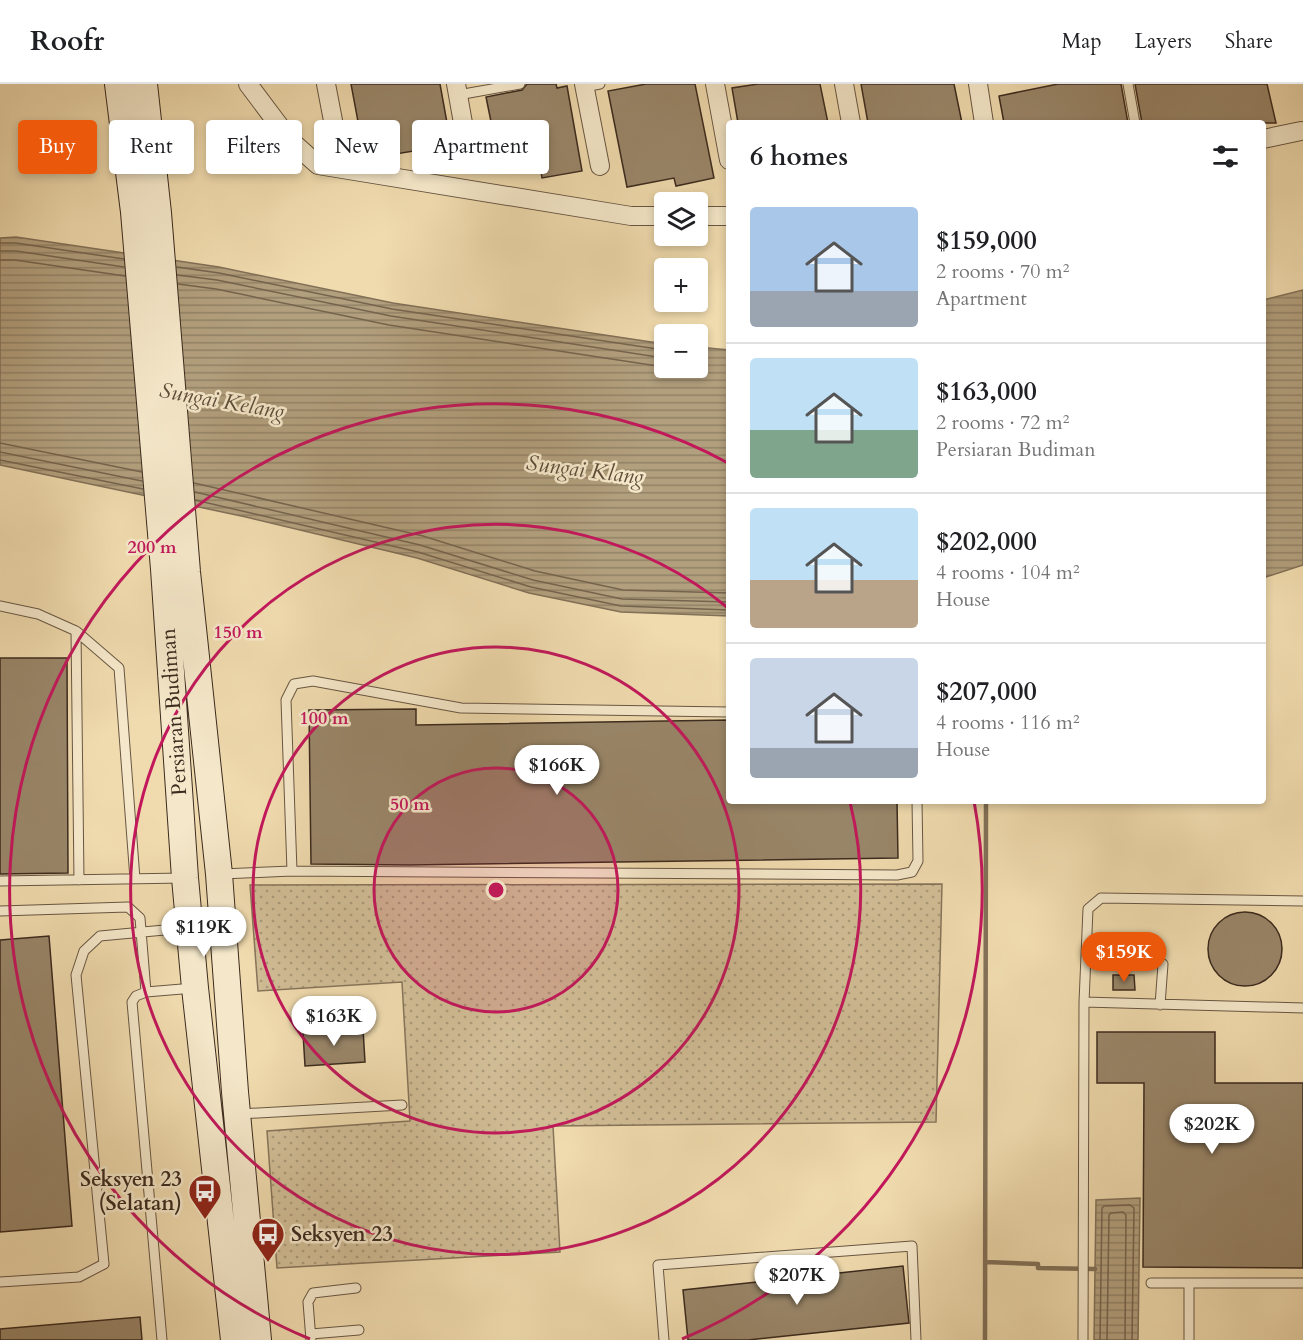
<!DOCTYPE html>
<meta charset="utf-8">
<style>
:root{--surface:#fff;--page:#f2f2f2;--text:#202124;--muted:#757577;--line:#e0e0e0;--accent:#ea580c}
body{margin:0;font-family:Cardo,serif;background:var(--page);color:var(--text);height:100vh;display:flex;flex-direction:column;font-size:22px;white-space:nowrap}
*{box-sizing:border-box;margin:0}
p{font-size:20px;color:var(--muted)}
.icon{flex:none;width:33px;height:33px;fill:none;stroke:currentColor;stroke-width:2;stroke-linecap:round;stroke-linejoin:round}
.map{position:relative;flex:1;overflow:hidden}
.side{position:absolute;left:726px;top:36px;width:540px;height:684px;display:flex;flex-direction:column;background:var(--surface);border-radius:6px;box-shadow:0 3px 9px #0003}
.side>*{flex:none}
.top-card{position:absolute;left:18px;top:36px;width:570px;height:54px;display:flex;gap:12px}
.tools{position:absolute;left:654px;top:108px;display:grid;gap:12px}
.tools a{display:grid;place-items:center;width:54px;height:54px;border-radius:6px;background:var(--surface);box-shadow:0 3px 9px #0003;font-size:30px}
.price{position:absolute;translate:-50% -51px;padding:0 14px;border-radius:21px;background:#fff;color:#222;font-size:20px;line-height:39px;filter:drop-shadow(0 2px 3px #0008)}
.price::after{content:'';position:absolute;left:50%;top:36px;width:18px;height:14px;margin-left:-9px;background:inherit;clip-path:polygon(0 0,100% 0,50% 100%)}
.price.selected{background:var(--accent);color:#fff}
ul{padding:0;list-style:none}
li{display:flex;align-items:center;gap:18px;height:150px;padding:0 24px}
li+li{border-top:2px solid var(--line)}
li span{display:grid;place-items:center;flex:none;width:168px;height:120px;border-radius:6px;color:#555}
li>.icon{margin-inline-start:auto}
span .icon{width:72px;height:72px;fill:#fffc;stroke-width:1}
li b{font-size:26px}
h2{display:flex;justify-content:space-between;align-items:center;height:72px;padding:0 24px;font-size:26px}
.tag{padding:0 21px;border-radius:6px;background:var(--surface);box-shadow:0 3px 9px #0003;font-size:21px;line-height:54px}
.tag.selected{background:var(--accent);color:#fff}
header{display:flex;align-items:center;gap:36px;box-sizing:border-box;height:84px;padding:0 30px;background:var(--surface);border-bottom:2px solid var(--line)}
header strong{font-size:28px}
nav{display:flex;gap:33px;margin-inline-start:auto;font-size:21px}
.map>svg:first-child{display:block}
.grass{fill:url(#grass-dots);stroke:#86745a;stroke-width:1.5}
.water{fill:url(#water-rules);stroke:#827057;stroke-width:1.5}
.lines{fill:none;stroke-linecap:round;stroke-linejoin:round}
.shore{stroke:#76644e;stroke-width:1.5}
.stream{stroke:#827057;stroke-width:4.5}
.building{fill:#998669;stroke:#3b2a1e;stroke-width:1.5}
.service-casing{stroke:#685642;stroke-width:11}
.minor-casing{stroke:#685642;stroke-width:20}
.secondary-casing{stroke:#3b2a1e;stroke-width:28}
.service{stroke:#f5e8ca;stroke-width:9}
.minor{stroke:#f5e8ca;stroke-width:18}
.secondary{stroke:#f5e8ca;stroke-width:26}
.ring{fill:none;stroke:#c2185b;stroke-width:3}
.labels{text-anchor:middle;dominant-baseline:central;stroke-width:5;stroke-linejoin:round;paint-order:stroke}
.street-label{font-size:21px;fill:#3b2a1e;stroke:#f5e8ca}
.poi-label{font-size:21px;font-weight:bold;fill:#3b2a1e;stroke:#f5e8ca;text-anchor:end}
.water-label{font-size:22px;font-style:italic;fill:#5f4d3a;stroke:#f5e8ca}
.centre{fill:#c2185b;stroke:#f5e8ca;stroke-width:3}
.ring-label{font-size:18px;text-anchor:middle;font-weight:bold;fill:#c2185b;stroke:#f5e8ca;stroke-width:5;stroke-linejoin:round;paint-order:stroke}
</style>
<header>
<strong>Roofr</strong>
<nav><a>Map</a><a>Layers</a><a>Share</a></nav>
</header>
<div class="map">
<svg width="1303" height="1256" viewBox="0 0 1303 1256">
<defs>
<pattern id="grass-dots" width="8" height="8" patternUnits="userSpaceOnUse" patternTransform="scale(1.5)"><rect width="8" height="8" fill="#d1bd96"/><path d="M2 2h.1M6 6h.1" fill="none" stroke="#ab9a7a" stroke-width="1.8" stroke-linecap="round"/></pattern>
<pattern id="water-rules" width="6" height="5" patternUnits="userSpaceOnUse" patternTransform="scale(1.5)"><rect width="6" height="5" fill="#b29f7d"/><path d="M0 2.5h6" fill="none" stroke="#928266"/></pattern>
</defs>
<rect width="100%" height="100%" fill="#f0dbae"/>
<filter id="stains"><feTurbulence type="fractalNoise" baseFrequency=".00333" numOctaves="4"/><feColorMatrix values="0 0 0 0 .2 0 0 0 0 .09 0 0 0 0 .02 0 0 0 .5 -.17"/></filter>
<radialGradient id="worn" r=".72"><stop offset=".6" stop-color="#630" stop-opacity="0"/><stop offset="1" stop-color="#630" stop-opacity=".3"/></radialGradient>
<!-- grass -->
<path class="grass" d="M942,800L936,1038L553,1042L560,1168L277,1184L267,1047L410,1037L402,898L258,907L250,801Z"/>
<!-- water -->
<path class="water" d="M16,153L219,183L393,219L664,260V284H698V263L729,266V532L621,528L529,509L417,474L246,433L0,381V154Z
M1303,206V481L1263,494V216Z
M1140,1114L1138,1256H1094L1096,1116Z"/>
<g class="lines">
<!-- shore -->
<path class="shore" d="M0,159H16L124,175
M0,167H16L124,183
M0,176H15L125,192
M177,183L219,189L392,225L664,266
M177,191L217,196L391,232L664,274
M178,200L216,205L389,241L664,283
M0,359L142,388
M0,368L142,397
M0,376L143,405
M194,399L423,452L535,487L623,506L729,509
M195,408L420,461L533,496L622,515L729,518
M195,416L418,468L531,503L621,522L729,526
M1100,1256L1102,1124L1104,1122L1130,1121L1134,1124L1132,1256
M1107,1256L1109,1131L1111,1129L1123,1128L1126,1131L1125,1256"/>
<!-- stream -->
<path class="stream" d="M986,1178L1038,1180V1184L1095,1185
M985,1256L986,717"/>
</g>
<!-- building -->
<path class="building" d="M351,0H440L451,61L365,75Z
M527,0H556L557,4L567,2L582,87L542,94L539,75L500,82L486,13L522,6Z
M646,0H695L714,94L676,102L674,94L627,103L608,7Z
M758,0H820L828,39H738L732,4Z
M861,0H954L962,39H868Z
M1058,0H1121L1128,39H1004L999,12Z
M1135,0H1267L1276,39H1142Z
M0,574H67L68,789L0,790Z
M416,625V641L729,636V717H897L898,774L410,781L311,780L309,626Z
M1208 865a37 37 0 1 1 74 0a37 37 0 1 1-74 0Z
M49,852L72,1142L0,1148V856Z
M1113,891H1134L1135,906H1113Z
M363,945L365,978L305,982L303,949Z
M1097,948H1215V999H1303V1184L1143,1183L1144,999H1097Z
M903,1182L909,1239L748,1256H688L683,1206Z
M140,1233L142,1256H0V1245Z"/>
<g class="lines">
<defs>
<path id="service" d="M1128,0L1135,39
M584,3L600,0
M458,11L520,0
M0,522L38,530L76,547L119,584L135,795
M76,547L79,796
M292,787L286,616L294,600L313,597L461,624L729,628
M222,790L292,787L897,791L912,788L918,777L917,717
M0,797L184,794
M0,827L128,823L140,834L146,908
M1084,918L1303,924
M1160,921L1163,880
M240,1030L402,1021
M0,1198L79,1193L104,1180L76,891L84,867L100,852L186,844
M1151,1199H1303
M311,1250L359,1246
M162,1256L132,918L136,912L146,908L194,904
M311,1256L308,1218L313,1209L356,1204
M664,1256L658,1181L912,1162L916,1256
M1083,1256L1084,918L1088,825L1101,814L1303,817
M1189,1256V1199"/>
<path id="minor" d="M248,0L290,56L318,81L631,132H664
M326,0L335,47
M456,0L468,67
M584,0L600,82
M715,0L729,76
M844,0L851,39
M978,0L984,39
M1263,55L1301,47
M698,132H729"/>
<path id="secondary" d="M118,0L134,128L164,485L185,794L195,904L234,1256
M144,0L158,129L187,488L219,790L235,1008L258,1256"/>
</defs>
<!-- service casing -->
<use href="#service" class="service-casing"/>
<!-- minor casing -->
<use href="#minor" class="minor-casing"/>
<!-- secondary casing -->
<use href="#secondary" class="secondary-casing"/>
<!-- service -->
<use href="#service" class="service"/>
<!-- minor -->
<use href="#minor" class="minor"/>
<!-- secondary -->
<use href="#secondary" class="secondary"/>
</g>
<!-- distance rings -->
<circle cx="496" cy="806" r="122" fill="#c2185b" fill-opacity=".12"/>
<g class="ring">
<circle cx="496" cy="806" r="122"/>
<circle cx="496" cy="806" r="243"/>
<path d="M850 718A365 365 0 1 1 728 524"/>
<path d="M310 1255A486 486 0 1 1 728 379M974 717A486 486 0 0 1 682 1255"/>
</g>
<!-- icons -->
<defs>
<symbol id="bus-pin" viewBox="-11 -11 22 30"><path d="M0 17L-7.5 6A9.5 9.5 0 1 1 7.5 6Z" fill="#8f2418" stroke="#f5e8ca"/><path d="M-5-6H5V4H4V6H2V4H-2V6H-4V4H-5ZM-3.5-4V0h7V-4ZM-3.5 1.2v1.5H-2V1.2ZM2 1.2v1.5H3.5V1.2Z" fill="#fff"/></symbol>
</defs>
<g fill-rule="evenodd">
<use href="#bus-pin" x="186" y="1088" width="38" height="52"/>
<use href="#bus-pin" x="249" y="1131" width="38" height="52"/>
</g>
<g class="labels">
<!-- street labels -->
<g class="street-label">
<text transform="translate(174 628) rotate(-94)">Persiaran Budiman</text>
</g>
<!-- poi labels -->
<g class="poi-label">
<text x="182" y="1095">Seksyen 23<tspan x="182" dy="24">(Selatan)</tspan></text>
<text x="291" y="1150" text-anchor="start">Seksyen 23</text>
</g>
<!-- water labels -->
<g class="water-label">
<text transform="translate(222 317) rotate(10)">Sungai Kelang</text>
<text transform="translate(585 386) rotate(7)">Sungai Klang</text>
</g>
</g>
<circle cx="496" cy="806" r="9" class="centre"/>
<g class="ring-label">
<text x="152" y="469">200 m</text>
<text x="238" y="554">150 m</text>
<text x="324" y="640">100 m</text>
<text x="410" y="726">50 m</text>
</g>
<rect width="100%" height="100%" filter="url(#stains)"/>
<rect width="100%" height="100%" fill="url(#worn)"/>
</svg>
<div class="tools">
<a><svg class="icon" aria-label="layers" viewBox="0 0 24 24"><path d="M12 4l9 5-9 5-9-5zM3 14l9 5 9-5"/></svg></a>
<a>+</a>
<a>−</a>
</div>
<b class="price" style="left:557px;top:712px">$166K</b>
<b class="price" style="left:204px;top:874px">$119K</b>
<b class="price selected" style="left:1124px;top:899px">$159K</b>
<b class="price" style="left:334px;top:963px">$163K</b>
<b class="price" style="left:1212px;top:1071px">$202K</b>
<b class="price" style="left:797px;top:1222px">$207K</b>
<div class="top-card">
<a class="tag selected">Buy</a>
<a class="tag">Rent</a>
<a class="tag">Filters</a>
<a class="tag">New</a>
<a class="tag">Apartment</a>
</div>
<section class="side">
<h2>6 homes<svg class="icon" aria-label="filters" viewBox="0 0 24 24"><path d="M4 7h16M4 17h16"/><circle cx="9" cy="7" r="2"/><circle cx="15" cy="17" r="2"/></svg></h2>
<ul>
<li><span style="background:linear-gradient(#a9c7e8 70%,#9aa5b1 0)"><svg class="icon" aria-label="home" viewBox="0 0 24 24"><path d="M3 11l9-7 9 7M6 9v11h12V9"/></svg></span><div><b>$159,000</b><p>2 rooms · 70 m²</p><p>Apartment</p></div></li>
<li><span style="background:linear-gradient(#bfe0f5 60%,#7fa58c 0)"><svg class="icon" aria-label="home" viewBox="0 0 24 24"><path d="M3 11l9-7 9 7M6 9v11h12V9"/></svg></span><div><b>$163,000</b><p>2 rooms · 72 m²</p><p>Persiaran Budiman</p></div></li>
<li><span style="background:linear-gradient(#bfe0f5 60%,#b9a48a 0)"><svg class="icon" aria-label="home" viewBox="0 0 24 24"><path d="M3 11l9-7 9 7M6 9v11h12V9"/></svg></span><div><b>$202,000</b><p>4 rooms · 104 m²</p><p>House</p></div></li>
<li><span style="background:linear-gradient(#c9d6e8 75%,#9aa5b1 0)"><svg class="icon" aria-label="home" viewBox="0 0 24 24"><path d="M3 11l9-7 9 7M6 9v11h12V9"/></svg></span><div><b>$207,000</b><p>4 rooms · 116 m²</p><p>House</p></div></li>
</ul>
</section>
</div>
